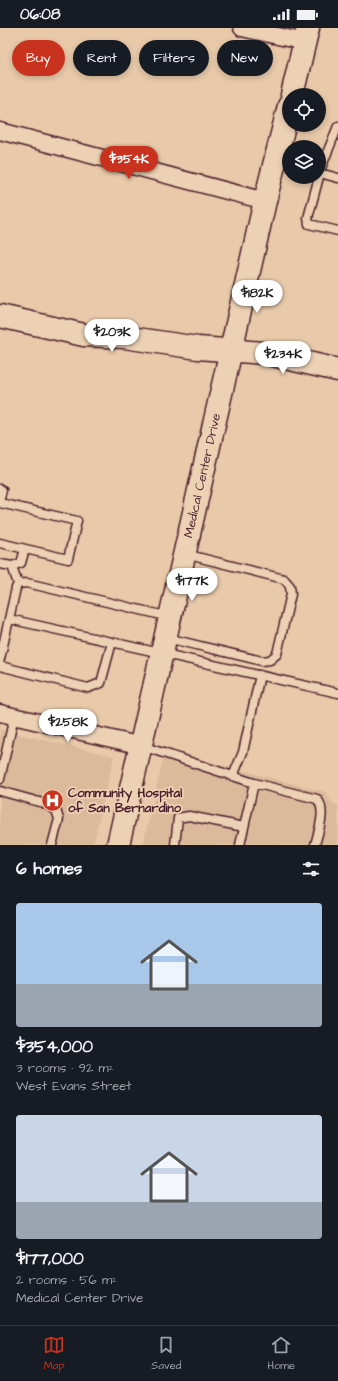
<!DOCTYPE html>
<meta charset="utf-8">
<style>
:root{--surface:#171b24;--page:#20242c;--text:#f1f3f6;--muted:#9ea1a6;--line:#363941;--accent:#c8321e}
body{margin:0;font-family:"Architects Daughter",sans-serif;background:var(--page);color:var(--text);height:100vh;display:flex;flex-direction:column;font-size:15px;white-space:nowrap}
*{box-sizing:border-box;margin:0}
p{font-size:13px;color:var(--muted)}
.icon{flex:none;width:22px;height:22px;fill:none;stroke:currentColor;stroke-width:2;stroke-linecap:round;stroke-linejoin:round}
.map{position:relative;height:817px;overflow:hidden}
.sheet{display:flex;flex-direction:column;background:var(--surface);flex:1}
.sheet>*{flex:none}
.top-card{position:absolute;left:12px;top:12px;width:314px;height:36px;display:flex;gap:8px}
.fabs{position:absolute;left:282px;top:60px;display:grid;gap:8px}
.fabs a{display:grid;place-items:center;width:44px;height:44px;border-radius:50%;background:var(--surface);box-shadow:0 2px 6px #0003;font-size:20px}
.price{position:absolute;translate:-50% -34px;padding:0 9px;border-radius:14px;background:#fff;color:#222;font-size:13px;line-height:26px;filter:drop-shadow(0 1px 2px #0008)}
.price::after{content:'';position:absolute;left:50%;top:24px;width:12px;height:9px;margin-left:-6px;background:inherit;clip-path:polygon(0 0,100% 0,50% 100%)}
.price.on{background:var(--accent);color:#fff}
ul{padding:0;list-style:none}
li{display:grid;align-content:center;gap:8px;height:212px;padding:0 16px}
li span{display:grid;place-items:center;height:124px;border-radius:4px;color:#555}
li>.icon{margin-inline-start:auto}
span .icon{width:72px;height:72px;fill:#fffc;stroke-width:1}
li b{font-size:17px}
h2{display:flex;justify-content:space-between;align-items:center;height:48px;padding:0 16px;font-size:17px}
.pill{padding:0 14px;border-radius:18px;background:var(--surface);box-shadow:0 2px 6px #0003;font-size:14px;line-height:36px}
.pill.on{background:var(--accent);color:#fff}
.status{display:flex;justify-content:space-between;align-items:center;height:28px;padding:0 20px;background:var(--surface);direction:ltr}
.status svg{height:11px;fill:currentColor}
.menu{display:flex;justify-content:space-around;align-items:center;height:56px;border-top:1px solid var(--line);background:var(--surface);font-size:11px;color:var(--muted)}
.menu a{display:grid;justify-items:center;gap:2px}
.menu .on{color:var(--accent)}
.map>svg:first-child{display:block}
.built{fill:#dbba9b}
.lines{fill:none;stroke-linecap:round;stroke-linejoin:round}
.lane-casing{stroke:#4a1f2b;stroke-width:11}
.street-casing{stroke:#4a1f2b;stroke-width:19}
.secondary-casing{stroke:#4a1f2b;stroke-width:25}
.lane{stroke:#edd1b4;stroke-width:8}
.street{stroke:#edd1b4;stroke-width:16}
.secondary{stroke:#edd1b4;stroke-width:22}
.labels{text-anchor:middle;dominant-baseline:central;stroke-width:3.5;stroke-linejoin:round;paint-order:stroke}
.street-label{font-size:13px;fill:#4a1f2b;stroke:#edd1b4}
.poi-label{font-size:13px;font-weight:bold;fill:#4a1f2b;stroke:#edd1b4;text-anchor:start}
</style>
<div class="status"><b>06:08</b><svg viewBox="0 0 49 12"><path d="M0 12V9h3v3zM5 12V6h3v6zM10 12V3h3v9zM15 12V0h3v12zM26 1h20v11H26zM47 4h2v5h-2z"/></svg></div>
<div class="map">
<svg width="338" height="817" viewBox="0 0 338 817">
<rect width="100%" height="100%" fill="#e8c9a9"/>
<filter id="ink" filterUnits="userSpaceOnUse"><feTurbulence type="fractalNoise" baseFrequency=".025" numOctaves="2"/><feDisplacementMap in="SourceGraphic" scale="8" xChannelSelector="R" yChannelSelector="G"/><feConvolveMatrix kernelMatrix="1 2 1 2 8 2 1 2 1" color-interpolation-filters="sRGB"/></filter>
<g filter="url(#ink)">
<!-- built -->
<path class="built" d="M0,702L114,728L93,817H0Z
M165,723L325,764L333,776L338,777V817H143Z"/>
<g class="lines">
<defs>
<path id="lane" d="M319,145L338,98
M319,148L320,145L338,150
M319,149L308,190L309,196L338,203
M0,461L2,462L0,470
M0,475L77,493L68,531L0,515
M0,536L12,538L18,556
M12,538L21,535L25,521
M9,591L338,665
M167,610L262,633L270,632L277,626L291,566L290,558L284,551L185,526
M0,631L16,560L18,556L27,555L170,589
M0,638L88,660L101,655L112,614
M142,718L254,755L317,771C327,782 318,804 315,817
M233,748L243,724L260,647
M0,751L14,689
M0,763L43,775L56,782L59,791L52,817
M175,817L178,790L189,788L244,799
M240,817L254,755"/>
<path id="street" d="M242,0L305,14
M0,103L265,173
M0,685L142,718"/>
<g id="secondary">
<path d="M292,67L308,0"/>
<path d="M0,288L84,307L124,309L198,320L264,325L338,342"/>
<path id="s1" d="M118,817L265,173L289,78"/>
</g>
</defs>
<!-- lane casing -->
<use href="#lane" class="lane-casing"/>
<!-- street casing -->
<use href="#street" class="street-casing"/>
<!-- secondary casing -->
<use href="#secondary" class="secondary-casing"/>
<!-- lane -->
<use href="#lane" class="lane"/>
<!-- street -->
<use href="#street" class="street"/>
<!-- secondary -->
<use href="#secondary" class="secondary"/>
</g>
</g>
<!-- icons -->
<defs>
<symbol id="hospital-disc" viewBox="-11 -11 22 22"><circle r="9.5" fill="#c8321e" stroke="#edd1b4"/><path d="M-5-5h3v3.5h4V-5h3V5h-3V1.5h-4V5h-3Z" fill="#fff"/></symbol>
</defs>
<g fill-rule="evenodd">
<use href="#hospital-disc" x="40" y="760" width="25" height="25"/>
</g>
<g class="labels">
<!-- street labels -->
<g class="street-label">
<text stroke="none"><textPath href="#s1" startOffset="379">Medical Center Drive</textPath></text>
</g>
<!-- poi labels -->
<g class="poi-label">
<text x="68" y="765">Community Hospital<tspan x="68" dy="15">of San Bernardino</tspan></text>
</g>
</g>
</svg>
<div class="fabs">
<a><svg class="icon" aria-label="locate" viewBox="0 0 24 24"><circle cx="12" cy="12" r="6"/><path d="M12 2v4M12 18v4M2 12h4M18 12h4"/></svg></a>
<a><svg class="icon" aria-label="layers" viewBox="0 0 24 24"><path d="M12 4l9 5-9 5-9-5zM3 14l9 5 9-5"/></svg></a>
</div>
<b class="price on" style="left:129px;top:152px">$354K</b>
<b class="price" style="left:257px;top:286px">$182K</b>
<b class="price" style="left:112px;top:325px">$203K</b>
<b class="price" style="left:283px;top:347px">$234K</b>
<b class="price" style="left:192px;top:574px">$177K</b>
<b class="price" style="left:68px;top:715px">$258K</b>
<div class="top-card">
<a class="pill on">Buy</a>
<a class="pill">Rent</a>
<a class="pill">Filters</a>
<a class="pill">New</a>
</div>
</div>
<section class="sheet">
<h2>6 homes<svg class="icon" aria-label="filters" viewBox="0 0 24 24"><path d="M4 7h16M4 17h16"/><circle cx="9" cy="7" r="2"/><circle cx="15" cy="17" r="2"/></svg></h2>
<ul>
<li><span style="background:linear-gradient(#a9c7e8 65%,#9aa5b1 0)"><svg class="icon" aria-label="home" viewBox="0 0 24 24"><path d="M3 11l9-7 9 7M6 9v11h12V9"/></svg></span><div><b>$354,000</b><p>3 rooms · 92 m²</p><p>West Evans Street</p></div></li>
<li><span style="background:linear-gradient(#c9d6e8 70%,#9aa5b1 0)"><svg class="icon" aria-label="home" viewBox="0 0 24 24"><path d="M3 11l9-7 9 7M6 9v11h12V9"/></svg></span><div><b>$177,000</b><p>2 rooms · 56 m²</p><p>Medical Center Drive</p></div></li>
</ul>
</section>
<nav class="menu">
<a class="on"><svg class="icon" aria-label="map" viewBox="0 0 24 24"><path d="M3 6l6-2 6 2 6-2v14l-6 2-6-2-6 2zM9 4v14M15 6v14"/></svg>Map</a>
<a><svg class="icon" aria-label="saved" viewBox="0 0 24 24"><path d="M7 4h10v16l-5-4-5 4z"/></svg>Saved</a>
<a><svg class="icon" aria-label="home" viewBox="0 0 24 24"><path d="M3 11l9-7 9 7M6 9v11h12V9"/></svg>Home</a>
</nav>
